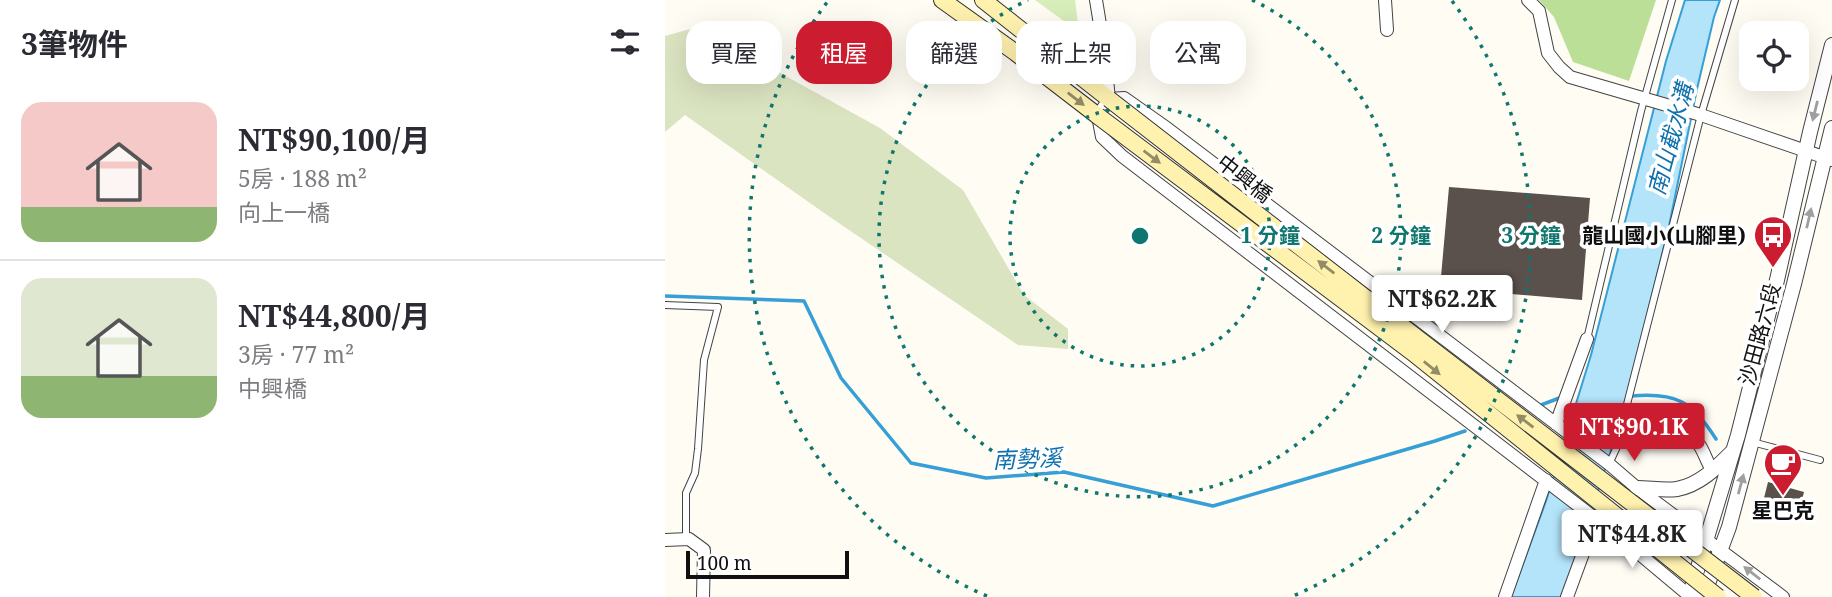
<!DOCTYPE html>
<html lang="zh-TW">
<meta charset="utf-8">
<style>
:root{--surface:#fff;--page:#f2f2f3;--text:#2b2b33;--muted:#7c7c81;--line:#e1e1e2;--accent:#cb1d2f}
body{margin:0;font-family:"Noto Serif","Noto Sans TC",serif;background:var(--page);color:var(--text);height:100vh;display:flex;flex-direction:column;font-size:26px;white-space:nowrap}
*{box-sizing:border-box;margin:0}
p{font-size:23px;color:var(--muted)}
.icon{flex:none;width:38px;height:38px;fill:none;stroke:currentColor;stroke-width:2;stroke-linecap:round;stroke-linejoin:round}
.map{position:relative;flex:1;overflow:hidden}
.details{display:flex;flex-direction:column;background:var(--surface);width:665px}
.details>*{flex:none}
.top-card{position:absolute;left:21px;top:21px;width:665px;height:63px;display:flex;gap:14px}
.fabs{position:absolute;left:1074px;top:21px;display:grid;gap:14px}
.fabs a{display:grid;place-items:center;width:70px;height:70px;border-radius:14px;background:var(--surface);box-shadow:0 7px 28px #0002;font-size:35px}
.scale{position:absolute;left:21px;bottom:18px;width:163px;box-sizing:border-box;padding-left:7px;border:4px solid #101010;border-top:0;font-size:19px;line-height:24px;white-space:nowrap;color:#101010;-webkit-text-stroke:5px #fff;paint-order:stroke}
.price{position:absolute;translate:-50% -60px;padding:0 16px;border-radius:7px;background:#fff;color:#222;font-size:23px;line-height:46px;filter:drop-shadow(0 2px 4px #0008)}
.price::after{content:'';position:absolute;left:50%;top:42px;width:21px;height:16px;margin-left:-10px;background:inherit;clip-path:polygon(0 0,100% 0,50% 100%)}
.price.on{background:var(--accent);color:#fff}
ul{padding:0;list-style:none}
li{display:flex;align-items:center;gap:21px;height:175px;padding:0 21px}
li+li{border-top:2px solid var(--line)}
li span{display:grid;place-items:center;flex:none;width:196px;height:140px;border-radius:21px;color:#555}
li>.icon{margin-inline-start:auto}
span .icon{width:84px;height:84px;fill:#fffc;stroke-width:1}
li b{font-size:30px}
h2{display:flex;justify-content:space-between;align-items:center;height:84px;padding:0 21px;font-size:30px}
.tag{padding:0 24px;border-radius:21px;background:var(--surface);box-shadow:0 7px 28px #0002;font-size:24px;line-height:63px}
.tag.on{background:var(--accent);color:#fff}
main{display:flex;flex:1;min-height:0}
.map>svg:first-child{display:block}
.green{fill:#d7edba}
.forest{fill:#bcdf98}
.cemetery{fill:#dbe4c1}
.water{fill:#b4e4fa;stroke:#369fd7;stroke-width:2}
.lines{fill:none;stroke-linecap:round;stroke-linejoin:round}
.stream{stroke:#369fd7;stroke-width:3.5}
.building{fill:#5a504c}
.service-casing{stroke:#434343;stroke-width:8}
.minor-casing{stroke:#434343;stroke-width:14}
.tertiary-casing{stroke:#434343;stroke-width:16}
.secondary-casing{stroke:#323232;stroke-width:18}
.service{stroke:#fff;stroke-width:6}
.minor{stroke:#fff;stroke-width:12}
.tertiary{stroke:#fff;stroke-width:14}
.secondary{stroke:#fff2af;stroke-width:16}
.secondary-bridge-casing{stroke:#323232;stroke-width:18;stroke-linecap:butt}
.secondary-bridge{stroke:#fff2af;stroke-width:16}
.oneway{fill:#938c67}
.oneway2{fill:#9f9f9f}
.ring{fill:none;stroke:#0f766e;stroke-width:3.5;stroke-dasharray:3.5 7}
.labels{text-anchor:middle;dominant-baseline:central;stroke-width:7;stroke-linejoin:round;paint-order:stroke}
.street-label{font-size:21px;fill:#101010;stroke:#fff}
.poi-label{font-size:21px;font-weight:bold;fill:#101010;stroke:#fff;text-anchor:end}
.water-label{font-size:23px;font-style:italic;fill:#0f70ad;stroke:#fff}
.centre{fill:#0f766e;stroke:#fff;stroke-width:3.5}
.ring-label{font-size:21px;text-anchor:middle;font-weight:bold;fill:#0f766e;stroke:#fff;stroke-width:7;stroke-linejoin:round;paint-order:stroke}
</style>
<main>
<section class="details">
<h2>3筆物件<svg class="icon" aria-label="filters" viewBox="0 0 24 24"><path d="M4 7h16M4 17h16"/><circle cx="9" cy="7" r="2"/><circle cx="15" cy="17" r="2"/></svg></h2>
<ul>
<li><span style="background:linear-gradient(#f6c9c9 75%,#8fb573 0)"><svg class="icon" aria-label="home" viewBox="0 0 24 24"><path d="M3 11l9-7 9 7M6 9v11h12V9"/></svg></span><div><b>NT$90,100/月</b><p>5房 · 188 m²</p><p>向上一橋</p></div></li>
<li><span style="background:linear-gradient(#dfe7d0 70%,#8fb573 0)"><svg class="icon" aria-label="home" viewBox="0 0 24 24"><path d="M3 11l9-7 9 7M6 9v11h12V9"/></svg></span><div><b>NT$44,800/月</b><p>3房 · 77 m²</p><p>中興橋</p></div></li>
</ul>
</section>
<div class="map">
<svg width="1167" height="597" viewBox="0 0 1167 597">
<rect width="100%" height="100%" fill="#fffcf4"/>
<!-- green -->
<path class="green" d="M370,0H410L414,32Z"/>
<!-- forest -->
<path class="forest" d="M874,0H991L964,81L908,62L889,17Z"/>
<!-- cemetery -->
<path class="cemetery" d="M29,28L86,57L215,128L298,190L359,295L403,329V349L353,345L162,215L20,115L0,132V36Z"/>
<!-- water -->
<path class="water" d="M1020,0H1055L1049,17L1032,89L1004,226L959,410L921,528L897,597H846L881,501L926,355L1001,61Z"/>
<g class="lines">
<!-- stream -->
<path class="stream" d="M0,296L139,301L176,378L246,463L321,478L399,472L548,506L770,441L800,431
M966,396C1011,392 1027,401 1051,439
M876,405L897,397"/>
</g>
<!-- building -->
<path class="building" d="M784,187L925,198L917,300L775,288Z
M1103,482L1139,492L1134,512L1098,502Z"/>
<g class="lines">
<defs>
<path id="service" d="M0,305L53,307L39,360L33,449L30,473L21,493V533L24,538
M922,339L976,111L1007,0
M959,416L1036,115L1070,0
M1087,442L1155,460
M944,464L966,417C986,410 990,414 1008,424"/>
<path id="minor" d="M431,0L439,49L444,99L433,116L437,137L457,156L953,536L1026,597
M720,0L722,30
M863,0L874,11L883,53L894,67L905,77L1036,115L1167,160
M444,99L459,98L503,129L944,464L972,488L1118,597
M891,424L922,339
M1008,424C1018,430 1028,436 1035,446C1040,454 1042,463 1048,471
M0,540L24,539L39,550L38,597
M840,597L881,480
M902,597L931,518"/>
<path id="tertiary" d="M972,488C985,488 999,491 1012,489C1035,485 1052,467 1068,451
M1024,597L1073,435L1112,280L1145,132L1167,45
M1038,597L1064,527L1129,284L1167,128"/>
<path id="secondary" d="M277,0L351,53L433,116
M318,0L444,99"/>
</defs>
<!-- service casing -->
<use href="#service" class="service-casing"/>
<!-- minor casing -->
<use href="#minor" class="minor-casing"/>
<!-- tertiary casing -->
<use href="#tertiary" class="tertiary-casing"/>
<!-- secondary casing -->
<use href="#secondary" class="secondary-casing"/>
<!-- service -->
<use href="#service" class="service"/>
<!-- minor -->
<use href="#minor" class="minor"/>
<!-- tertiary -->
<use href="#tertiary" class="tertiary"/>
<!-- secondary -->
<use href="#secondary" class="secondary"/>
<defs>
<path id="secondary-bridge" d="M444,99L755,340L1089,597
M433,116L747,352L1053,597"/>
</defs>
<!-- secondary-bridge casing -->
<use href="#secondary-bridge" class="secondary-bridge-casing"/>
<!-- secondary-bridge -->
<use href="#secondary-bridge" class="secondary-bridge"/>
</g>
<!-- one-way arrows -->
<defs><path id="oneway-solid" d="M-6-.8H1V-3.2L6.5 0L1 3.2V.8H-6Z" transform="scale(1.75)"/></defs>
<g class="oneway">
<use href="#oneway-solid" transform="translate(411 99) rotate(38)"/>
<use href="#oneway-solid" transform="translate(487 157) rotate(37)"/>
<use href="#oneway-solid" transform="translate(661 267) rotate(-142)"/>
<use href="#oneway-solid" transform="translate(767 368) rotate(39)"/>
<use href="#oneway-solid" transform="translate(860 421) rotate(-143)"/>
</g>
<g class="oneway2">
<use href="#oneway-solid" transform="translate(1150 111) rotate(104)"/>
<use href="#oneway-solid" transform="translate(1144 218) rotate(-77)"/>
<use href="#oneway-solid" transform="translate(1076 484) rotate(-75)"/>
<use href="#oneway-solid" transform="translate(1087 573) rotate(-142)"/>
</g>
<!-- distance rings -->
<g class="ring">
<circle cx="475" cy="236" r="130"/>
<path d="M587 0A261 261 0 1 1 363 0"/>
<path d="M322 596A391 391 0 0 1 163 1M787 1A391 391 0 0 1 628 596"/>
</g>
<!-- icons -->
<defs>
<symbol id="bus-pin" viewBox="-11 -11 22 30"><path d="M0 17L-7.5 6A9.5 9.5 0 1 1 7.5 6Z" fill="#cb1d2f" stroke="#fff"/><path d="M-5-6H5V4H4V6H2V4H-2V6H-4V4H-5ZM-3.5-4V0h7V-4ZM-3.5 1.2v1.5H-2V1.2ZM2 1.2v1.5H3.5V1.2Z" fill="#fff"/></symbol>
<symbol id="cafe-pin" viewBox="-11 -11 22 30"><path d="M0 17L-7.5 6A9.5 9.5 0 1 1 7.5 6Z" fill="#cb1d2f" stroke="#fff"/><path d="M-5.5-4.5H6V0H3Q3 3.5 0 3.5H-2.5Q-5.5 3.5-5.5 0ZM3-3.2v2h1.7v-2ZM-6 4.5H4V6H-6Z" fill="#fff"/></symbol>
</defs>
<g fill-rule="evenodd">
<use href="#bus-pin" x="1086" y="213" width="44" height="60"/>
<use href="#cafe-pin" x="1096" y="441" width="44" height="60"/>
</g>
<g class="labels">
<!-- street labels -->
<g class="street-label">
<text transform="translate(580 178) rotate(38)">中興橋</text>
<text transform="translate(1094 334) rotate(-75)">沙田路六段</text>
</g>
<!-- poi labels -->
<g class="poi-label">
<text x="1081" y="235">龍山國小(山腳里)</text>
<text x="1118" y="510" text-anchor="middle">星巴克</text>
</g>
<!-- water labels -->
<g class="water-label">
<text transform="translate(1005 139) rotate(-75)">南山截水溝</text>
<text transform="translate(362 458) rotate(-2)">南勢溪</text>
</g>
</g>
<circle cx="475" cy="236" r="10" class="centre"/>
<g class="ring-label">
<text x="605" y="243">1 分鐘</text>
<text x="736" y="243">2 分鐘</text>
<text x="866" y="243">3 分鐘</text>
</g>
</svg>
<div class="fabs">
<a><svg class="icon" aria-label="locate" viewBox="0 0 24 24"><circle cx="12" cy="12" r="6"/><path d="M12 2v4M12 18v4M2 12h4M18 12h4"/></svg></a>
</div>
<div class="scale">100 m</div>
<b class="price" style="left:777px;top:335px">NT$62.2K</b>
<b class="price on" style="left:969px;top:463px">NT$90.1K</b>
<b class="price" style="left:967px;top:570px">NT$44.8K</b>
<div class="top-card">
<a class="tag">買屋</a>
<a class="tag on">租屋</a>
<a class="tag">篩選</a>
<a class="tag">新上架</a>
<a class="tag">公寓</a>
</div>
</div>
</main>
